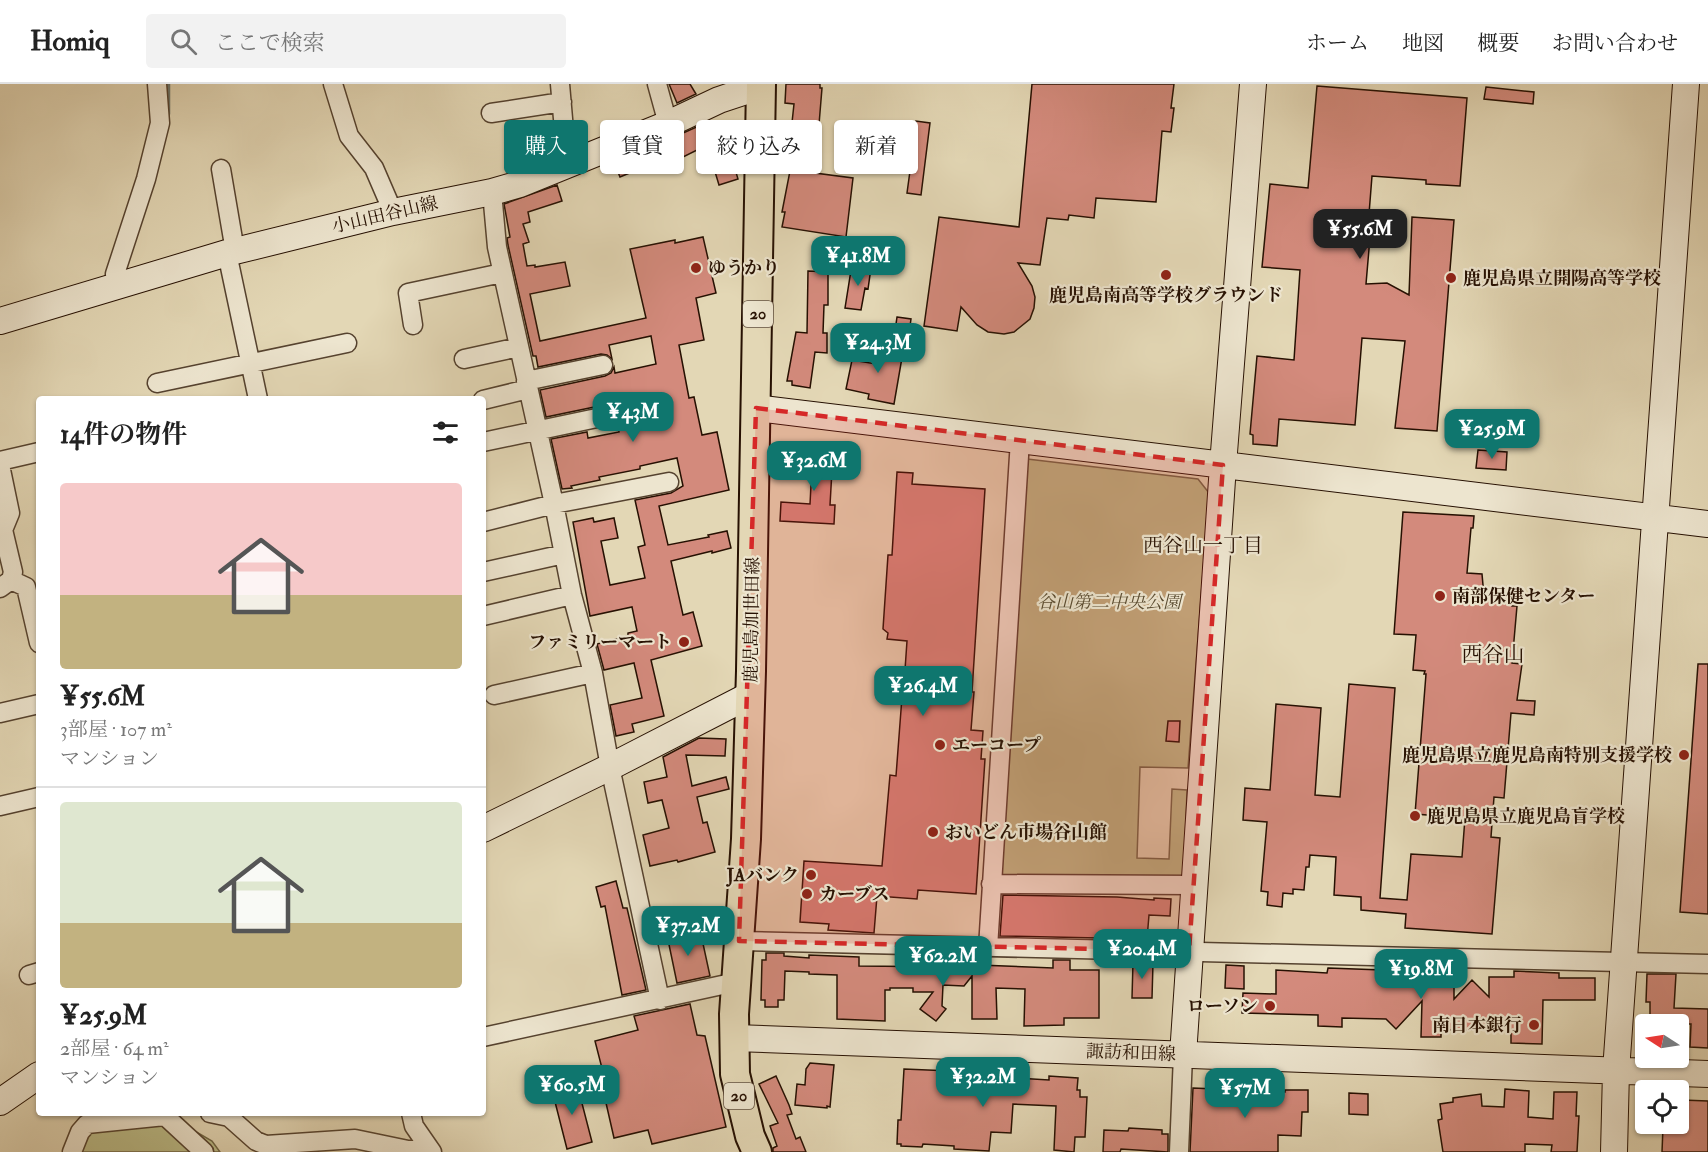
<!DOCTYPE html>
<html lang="ja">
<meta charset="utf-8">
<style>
:root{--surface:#fff;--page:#f2f2f2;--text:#222;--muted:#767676;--line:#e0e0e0;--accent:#0f766e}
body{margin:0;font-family:"IM FELL Double Pica","Noto Serif JP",serif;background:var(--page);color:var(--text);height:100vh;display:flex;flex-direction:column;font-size:22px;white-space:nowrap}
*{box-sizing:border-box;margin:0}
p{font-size:20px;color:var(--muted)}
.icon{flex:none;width:33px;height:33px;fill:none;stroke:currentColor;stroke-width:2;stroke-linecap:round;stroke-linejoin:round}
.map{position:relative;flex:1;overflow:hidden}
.sheet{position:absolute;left:36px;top:312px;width:450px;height:720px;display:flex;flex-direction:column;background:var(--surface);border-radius:6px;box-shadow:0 2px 4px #0004}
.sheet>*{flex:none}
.guide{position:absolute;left:504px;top:36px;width:570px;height:54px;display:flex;gap:12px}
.needle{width:39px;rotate:282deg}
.fabs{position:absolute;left:1635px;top:930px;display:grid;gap:12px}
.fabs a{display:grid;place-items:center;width:54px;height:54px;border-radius:6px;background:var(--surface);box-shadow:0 2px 4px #0004;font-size:30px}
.price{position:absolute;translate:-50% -51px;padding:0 14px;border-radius:12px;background:var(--accent);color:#fff;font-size:20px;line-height:39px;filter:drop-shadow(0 2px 3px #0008)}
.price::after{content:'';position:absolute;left:50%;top:36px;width:18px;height:14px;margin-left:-9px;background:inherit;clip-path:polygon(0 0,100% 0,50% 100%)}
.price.current{background:#222;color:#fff}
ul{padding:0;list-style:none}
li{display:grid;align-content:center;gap:12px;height:318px;padding:0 24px}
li+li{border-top:2px solid var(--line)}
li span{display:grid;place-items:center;height:186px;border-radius:6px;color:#555}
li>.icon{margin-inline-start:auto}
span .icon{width:108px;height:108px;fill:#fffc;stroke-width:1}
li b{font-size:26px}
h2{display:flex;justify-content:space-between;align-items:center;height:72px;padding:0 24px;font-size:26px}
.chip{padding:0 21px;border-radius:6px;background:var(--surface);box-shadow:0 2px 4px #0004;font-size:21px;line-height:54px}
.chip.current{background:var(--accent);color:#fff}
header{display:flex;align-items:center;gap:36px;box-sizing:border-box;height:84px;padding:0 30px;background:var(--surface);border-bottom:2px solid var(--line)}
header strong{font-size:28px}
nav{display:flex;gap:33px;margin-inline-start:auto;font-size:21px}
.search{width:420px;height:54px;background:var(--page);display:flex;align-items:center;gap:15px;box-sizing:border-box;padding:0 21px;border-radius:6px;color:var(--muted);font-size:22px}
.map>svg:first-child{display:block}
.green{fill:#bbbc88;stroke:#706645;stroke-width:1.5}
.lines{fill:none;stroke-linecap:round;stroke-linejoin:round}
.stream{stroke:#69756d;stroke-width:4.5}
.building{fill:#d38a7c;stroke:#261002;stroke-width:1.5}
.street-casing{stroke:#55422f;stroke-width:21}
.secondary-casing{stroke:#261002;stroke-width:28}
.primary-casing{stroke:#261002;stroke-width:32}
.street{stroke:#ede5cf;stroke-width:18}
.secondary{stroke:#ede5cf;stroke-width:26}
.primary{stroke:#e3d7b5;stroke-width:28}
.marked{fill:#d62828;fill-opacity:0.2;stroke:#d62828;stroke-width:4.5;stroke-dasharray:12 8;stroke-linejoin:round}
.poi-dot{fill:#8f2418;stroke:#ede5cf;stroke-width:2}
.labels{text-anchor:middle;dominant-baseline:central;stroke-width:4.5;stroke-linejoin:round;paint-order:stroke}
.shield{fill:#ede5cf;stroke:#625040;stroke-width:1.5}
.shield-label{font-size:16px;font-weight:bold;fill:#261002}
.street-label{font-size:18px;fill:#261002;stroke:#ede5cf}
.poi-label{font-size:18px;font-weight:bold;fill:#261002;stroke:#ede5cf;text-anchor:start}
.park-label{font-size:18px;font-style:italic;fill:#5a4c31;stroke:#ede5cf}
.neighbourhood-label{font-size:20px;fill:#261002;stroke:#ede5cf}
.quarter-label{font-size:21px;fill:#261002;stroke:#ede5cf}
</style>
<header>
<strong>Homiq</strong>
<div class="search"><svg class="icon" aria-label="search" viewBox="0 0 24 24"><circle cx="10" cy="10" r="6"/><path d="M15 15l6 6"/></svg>ここで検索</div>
<nav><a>ホーム</a><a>地図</a><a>概要</a><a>お問い合わせ</a></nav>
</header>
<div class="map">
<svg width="1708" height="1068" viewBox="0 0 1708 1068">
<rect width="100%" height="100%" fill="#e3d7b5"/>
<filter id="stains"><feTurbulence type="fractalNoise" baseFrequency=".00333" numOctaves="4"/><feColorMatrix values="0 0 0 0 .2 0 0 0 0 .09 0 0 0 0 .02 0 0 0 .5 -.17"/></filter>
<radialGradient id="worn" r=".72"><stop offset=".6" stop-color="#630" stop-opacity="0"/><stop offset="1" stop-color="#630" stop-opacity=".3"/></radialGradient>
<!-- green -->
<path class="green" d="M1027,375L1198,395L1209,409L1188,684L1140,683L1137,774L1169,775L1172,705L1187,706L1184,790L1176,797L1002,794L997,785Z
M105,1029H164L212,1057L220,1068H67C73,1045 79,1031 105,1029Z"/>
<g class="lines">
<!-- stream -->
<path class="stream" d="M168,0V30"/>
</g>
<!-- building -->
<path class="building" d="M669,0H690L696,10L677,19Z
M786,0H820V4H822L815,89L853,94L846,153L782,143L785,128H782L790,87L794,49L791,48L794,20L785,19Z
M1032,0H1174L1171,24H1174L1171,48L1162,47L1156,118L1096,114L1094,134L1069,131L1068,136L1047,134L1040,181L1018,179L1032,202L1035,213L1034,224L1030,235L1014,248L1004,250L988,248L977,241L961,223L957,247L924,242L939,133L1019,143Z
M1317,2L1467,14L1460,102L1426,100V96L1372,92L1369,130H1372L1366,200L1387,199L1409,211L1412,133L1454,136L1437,347L1395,344L1405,257L1362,254L1355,341L1279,335L1277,362L1253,360V351L1250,350L1257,272L1294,276L1300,186L1262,183L1270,100L1308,104Z
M1486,3L1534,8L1533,20L1484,15Z
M710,37L730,76L732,75L738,95L719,101L707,61L675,77L665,57Z
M855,37L916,44V37L930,39L921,111L907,109L910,87L850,80L852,61L844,60L845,44L854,46Z
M638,68L644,83L620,93L614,78Z
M557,101L562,117L528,128L530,138L523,140L529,158L523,160L527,182L535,181V183L565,178L570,202L530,210L540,257L646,234L630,165L675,156V159L703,153L716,209L696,214L704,256L679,261L689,314L694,313L702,351L717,348L729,406L659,422L668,461L709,453L708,451L727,447L731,464L712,469V467L671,477L683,531L693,528L702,562L651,576L664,632L632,640L634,648L616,652L610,621L642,614L634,579L604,586L597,560L628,552V549L637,547L632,523L590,532L573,438L593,434L594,438L614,434L618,454L601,457L610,501L645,494L638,463L645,461L635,416L671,409L683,402L677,374L640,382V385L599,393L600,396L571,402L572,404L562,405L551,355L587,348L588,354L619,348L618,341L637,336L640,331L641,324L634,317L628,316L546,333L540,306L605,292L611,289L614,283L615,289L656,280L651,252L609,261L612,275L607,271L601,270L538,283L536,272H533L508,161L507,154L510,153L504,120Z
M852,180L871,184L868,205L865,204L861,226L845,224Z
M808,187L828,188V221H824L823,249H827V269L815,268L810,304L792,301V297H787L796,248L807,249Z
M897,233L911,235L908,256L894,254Z
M880,258L904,262L894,320L868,315L869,310L846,305L852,276L876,280Z
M799,365L833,369L830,421H835L834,440L780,437L781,418L810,420L812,382L798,381Z
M1478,366L1507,368L1506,386L1476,384Z
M897,388L913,389L912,400L985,405L972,608H974L971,646L983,647L981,675H985L976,810L918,806L917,815L877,812L874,849L828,846L829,840L800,838L804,777L882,782L890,691L896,692L902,613L926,616L928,587L905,586L907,557L887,555L888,549L883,545L888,471H892Z
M1403,428L1474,432L1473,444H1471L1467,489L1482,490L1484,512L1512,514V522H1517L1512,579L1522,580L1517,616L1535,617L1534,631L1511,629L1504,714L1494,713L1491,753L1500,754L1492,850L1405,844L1406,830L1361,826V813L1334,811L1336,773L1310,771L1309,783H1306L1304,806L1293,805V810L1283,809L1282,823L1267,821L1268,808L1261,807L1267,738L1243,736L1245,704L1270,706L1276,620L1321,624L1315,711L1340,713L1349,600L1395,604L1380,814L1407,816L1411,770L1462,773L1465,734L1415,730L1426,590H1424L1425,587L1413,586L1416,551L1394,550Z
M1698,580H1708V830L1680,828Z
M1168,637H1180L1179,658L1166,657Z
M699,654L726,655L725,672L686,671L692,702L726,693L729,705L697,713L703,739L707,738L715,768L678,778L677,776L650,782L643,751L669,744L662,716L648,719L644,698L667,693L663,673Z
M616,797L623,824H627L646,906L622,911L605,822L601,823L596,803Z
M1003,811L1117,813L1154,816V814L1171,815L1170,832L1149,831L1147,855L1000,852Z
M692,845L694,857L702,855L710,892L677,899L667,851Z
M766,869H784V872L809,874V871L859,873V882L959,883V875L979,876V881L1053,884V876H1070V886H1099V934H1064V941L1024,942L1025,905L996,904L997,935H972V892L964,902L943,901L942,922L946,925L936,937L920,925L933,908H913V904H890V906H885V937L837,935V891L809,890V888L785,887L784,916H778V923H765V916H761L762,876H766Z
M1133,878L1153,879L1152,914H1132Z
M1226,881L1244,882V905L1225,904Z
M1328,884L1409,887V894H1454V915L1472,896L1489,913V893H1514V887L1559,889V894H1595V916H1543L1542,960L1511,959V945L1441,946V953H1421L1422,917L1396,945L1386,935L1342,934V943L1318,942V931L1242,929L1243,909L1276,910V886L1327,889Z
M1647,890H1676L1674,924L1708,925V964L1690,963L1691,940H1650V918H1646Z
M690,920L697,951L705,952L726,1043L652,1060L648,1046L614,1054L601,997L605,996L595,957L638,946L634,932Z
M810,979L834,981L830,1023L827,1022V1024L795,1021L797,1000L805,1001L806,985Z
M904,985L998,989L999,987H1014V994L1049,996V992L1078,994L1077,1006H1080V1013H1087L1085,1053H1075L1074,1068L1054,1066L1056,1022L1013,1020L1011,1049L991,1048L989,1067L954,1065V1062L923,1060L922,1063L901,1062V1060H897L898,1036H901Z
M776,992L789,1021L792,1030L787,1031L796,1055L800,1053L806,1068H773V1064L777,1062L770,1042L778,1039L759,1000Z
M577,1000L592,1058L567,1065L552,1006Z
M1193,1004L1285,1008V1006H1308V1028H1302L1301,1052L1278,1051V1068H1190Z
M1505,1005L1529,1007L1528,1033L1553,1035L1554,1008H1577L1576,1032H1579L1577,1068H1551L1552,1061L1525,1060V1068H1443L1438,1036L1442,1035L1440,1020L1453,1018V1014L1481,1010L1482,1022L1504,1023Z
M1349,1009L1368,1010V1031L1349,1030Z
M1682,1016L1708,1017V1068H1662L1663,1043H1681Z
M1129,1044L1162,1046V1050H1168V1068L1121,1065L1120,1068H1103L1104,1046L1128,1047Z"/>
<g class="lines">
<defs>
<path id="street" d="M333,0L349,52L374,84L393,128
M560,0L567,81
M657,0L668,40
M491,29L562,18
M221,85L235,167
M492,108L497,163L554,420L572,511L593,589L610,683L660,916
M227,169L258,315
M116,201L115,190L146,95L160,39L157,0
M413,241L408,209L502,189
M464,275L519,263
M526,297L603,281
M157,299L347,259
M483,316L528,305
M483,358L630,327
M0,377L39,368
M0,381L10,429L3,446
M0,433L13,488L11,496L0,504
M483,438L554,420L669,398
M483,488L564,470
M11,496L26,503L39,559
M483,532L572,511
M494,611L593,589
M0,629L39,620
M0,722L39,713
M991,800L1193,801
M739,857L1708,880
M988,864L1020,356
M29,891L39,888
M483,953L736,898
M164,1029L165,1032L204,1068
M210,1029L229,1033L256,1057L266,1061L355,1055L408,1066L429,1065
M411,1029L414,1042L432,1068
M72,1068L80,1048L87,1040L165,1032
M1179,1068L1183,971"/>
<path id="secondary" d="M0,237L227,169L393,128L492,108L520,100L668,40L719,16L761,2
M756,324L1708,440
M483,745L610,683L750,611
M734,954L1708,990
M1183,971L1223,381L1253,0
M0,1018L39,991
M1614,1068L1616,987L1686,0"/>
<path id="primary" d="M757,1068L750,1052L735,990L734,930L746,755L751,587L761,0"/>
</defs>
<!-- street casing -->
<use href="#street" class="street-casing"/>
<!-- secondary casing -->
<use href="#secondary" class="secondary-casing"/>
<!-- primary casing -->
<use href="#primary" class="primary-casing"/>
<!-- street -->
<use href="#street" class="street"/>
<!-- secondary -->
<use href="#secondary" class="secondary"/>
<!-- primary -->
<use href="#primary" class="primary"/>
</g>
<!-- marked area -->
<path class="marked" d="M756,324L1223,381L1189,867L739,857Z"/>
<!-- markers -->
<g class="poi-dot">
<circle cx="696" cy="184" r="6"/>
<circle cx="1166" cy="191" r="6"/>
<circle cx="1451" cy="194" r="6"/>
<circle cx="1440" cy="512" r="6"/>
<circle cx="684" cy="558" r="6"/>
<circle cx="940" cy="661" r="6"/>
<circle cx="1684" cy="671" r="6"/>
<circle cx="1415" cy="732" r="6"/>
<circle cx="933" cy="748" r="6"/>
<circle cx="811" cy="791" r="6"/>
<circle cx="807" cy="810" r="6"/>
<circle cx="1270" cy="922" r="6"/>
<circle cx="1534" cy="941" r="6"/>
</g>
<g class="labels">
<!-- shield labels -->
<g class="shield">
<rect x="743" y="217" width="30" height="26" rx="4.5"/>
<rect x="724" y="999" width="30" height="26" rx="4.5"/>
</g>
<g class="shield-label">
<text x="758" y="230">20</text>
<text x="739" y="1012">20</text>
</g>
<!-- street labels -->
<g class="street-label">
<text transform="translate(385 131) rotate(-13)">小山田谷山線</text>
<text transform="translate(752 536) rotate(-89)">鹿児島加世田線</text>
<text transform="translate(1131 969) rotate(2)">諏訪和田線</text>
</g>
<!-- poi labels -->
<g class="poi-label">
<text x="708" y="184">ゆうかり</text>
<text x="1463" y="194">鹿児島県立開陽高等学校</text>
<text x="1166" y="211" text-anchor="middle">鹿児島南高等学校グラウンド</text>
<text x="1452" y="512">南部保健センター</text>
<text x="672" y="558" text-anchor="end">ファミリーマート</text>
<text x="952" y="661">エーコープ</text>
<text x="1672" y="671" text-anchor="end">鹿児島県立鹿児島南特別支援学校</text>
<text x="1427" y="732">鹿児島県立鹿児島盲学校</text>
<text x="945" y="748">おいどん市場谷山館</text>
<text x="799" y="791" text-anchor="end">JAバンク</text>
<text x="819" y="810">カーブス</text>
<text x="1258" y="922" text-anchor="end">ローソン</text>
<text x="1522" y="941" text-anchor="end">南日本銀行</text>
</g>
<!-- park labels -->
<g class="park-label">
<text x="1109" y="518">谷山第二中央公園</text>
</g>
<!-- neighbourhood labels -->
<g class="neighbourhood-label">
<text x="1203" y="461">西谷山一丁目</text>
</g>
<!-- quarter labels -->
<g class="quarter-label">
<text x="1493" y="570">西谷山</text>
</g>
</g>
<rect width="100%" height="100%" filter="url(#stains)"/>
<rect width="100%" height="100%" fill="url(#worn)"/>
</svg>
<div class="fabs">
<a><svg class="needle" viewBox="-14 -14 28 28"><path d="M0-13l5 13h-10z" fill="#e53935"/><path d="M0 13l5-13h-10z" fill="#767676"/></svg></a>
<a><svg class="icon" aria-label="locate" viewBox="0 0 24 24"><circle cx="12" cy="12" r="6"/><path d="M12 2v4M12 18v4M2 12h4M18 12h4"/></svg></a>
</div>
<b class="price current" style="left:1360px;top:176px">¥55.6M</b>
<b class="price" style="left:858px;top:203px">¥41.8M</b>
<b class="price" style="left:878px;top:290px">¥24.3M</b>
<b class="price" style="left:633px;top:359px">¥43M</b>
<b class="price" style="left:1492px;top:376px">¥25.9M</b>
<b class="price" style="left:814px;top:408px">¥32.6M</b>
<b class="price" style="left:923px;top:633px">¥26.4M</b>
<b class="price" style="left:688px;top:873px">¥37.2M</b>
<b class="price" style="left:1142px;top:896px">¥20.4M</b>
<b class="price" style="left:943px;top:903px">¥62.2M</b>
<b class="price" style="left:1421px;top:916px">¥19.8M</b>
<b class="price" style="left:983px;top:1024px">¥32.2M</b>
<b class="price" style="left:572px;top:1032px">¥60.5M</b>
<b class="price" style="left:1245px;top:1035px">¥57M</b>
<div class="guide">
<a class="chip current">購入</a>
<a class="chip">賃貸</a>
<a class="chip">絞り込み</a>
<a class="chip">新着</a>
</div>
<section class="sheet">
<h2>14件の物件<svg class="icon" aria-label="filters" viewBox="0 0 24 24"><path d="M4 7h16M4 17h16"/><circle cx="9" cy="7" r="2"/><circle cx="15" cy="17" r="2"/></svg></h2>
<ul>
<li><span style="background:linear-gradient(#f6c9c9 60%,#c2b280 0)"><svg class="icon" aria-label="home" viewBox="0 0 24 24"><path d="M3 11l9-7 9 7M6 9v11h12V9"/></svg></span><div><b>¥55.6M</b><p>3部屋 · 107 m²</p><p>マンション</p></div></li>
<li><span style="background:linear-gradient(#dfe7d0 65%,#c2b280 0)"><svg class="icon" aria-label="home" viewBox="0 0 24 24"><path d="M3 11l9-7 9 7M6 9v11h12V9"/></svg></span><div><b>¥25.9M</b><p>2部屋 · 64 m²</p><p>マンション</p></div></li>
</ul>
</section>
</div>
